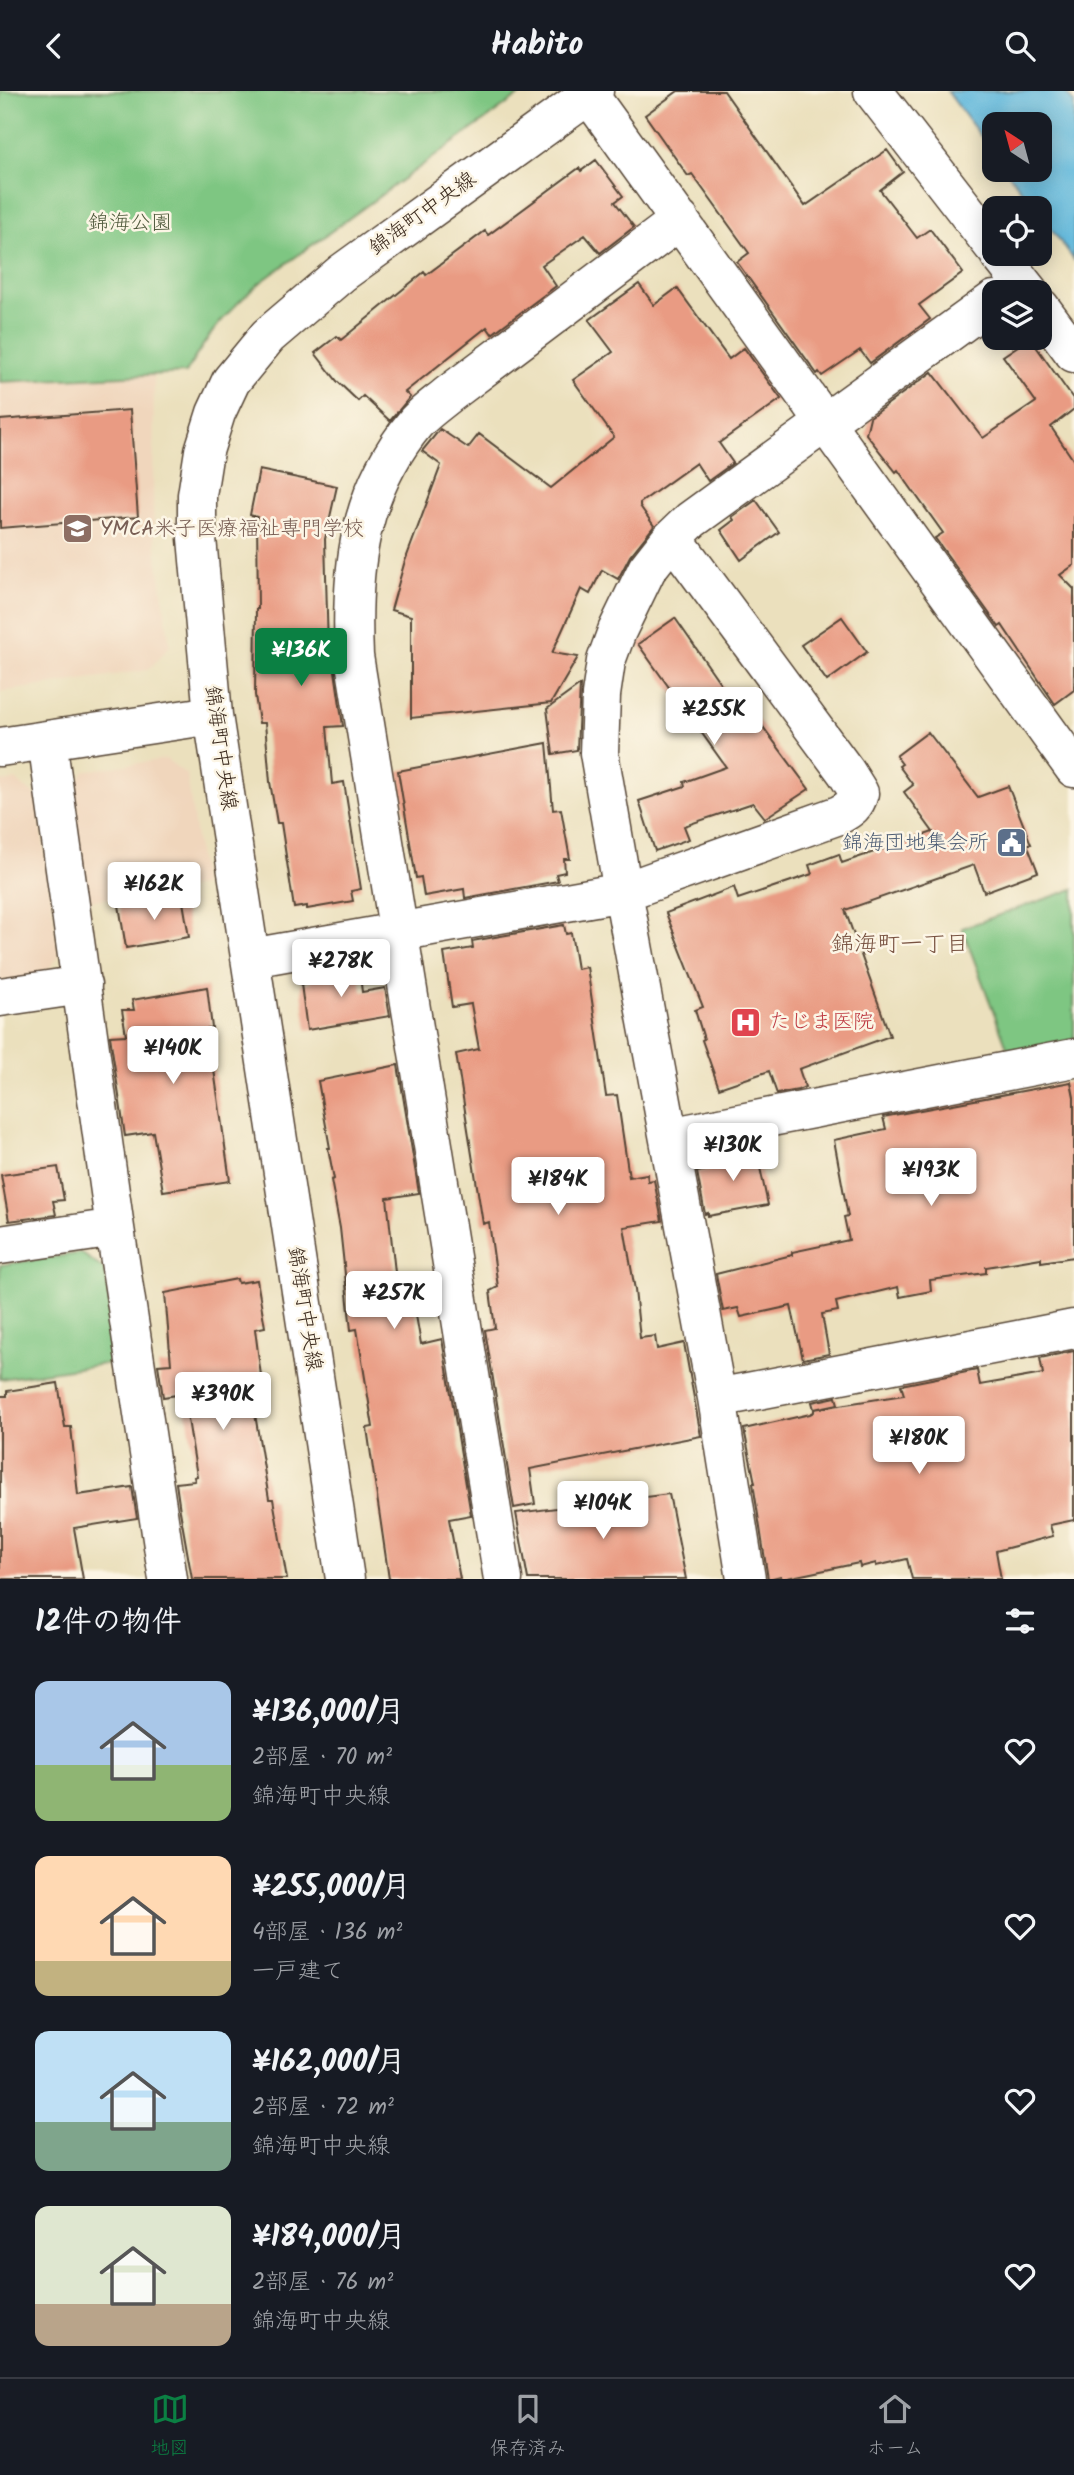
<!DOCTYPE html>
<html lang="ja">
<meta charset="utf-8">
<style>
:root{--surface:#171b24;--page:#242831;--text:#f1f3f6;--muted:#9ea1a6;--line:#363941;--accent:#0b8043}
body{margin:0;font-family:Kalam,"Klee One",sans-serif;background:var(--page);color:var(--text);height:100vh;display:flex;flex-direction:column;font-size:26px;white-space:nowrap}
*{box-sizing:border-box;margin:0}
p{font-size:23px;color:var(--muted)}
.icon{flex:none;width:38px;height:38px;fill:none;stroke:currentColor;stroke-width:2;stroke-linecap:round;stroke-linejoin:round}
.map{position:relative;height:1488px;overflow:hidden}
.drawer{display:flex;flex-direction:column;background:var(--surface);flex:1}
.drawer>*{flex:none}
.needle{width:46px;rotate:324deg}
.controls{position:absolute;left:982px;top:21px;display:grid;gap:14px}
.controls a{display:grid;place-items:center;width:70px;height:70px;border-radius:14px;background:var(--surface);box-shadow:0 4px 18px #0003;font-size:35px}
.price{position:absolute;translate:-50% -60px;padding:0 16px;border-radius:7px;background:#fff;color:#222;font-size:23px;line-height:46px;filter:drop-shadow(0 2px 4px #0008)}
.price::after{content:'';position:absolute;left:50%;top:42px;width:21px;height:16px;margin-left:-10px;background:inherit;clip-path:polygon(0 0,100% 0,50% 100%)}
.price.on{background:var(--accent);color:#fff}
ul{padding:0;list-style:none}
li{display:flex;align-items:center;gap:21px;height:175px;padding:0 35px}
li span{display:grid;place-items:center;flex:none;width:196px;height:140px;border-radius:14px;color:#555}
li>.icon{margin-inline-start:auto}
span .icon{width:84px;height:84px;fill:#fffc;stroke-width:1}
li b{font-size:30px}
h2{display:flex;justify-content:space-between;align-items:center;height:84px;padding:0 35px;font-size:30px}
header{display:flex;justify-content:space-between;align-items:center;height:91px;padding:0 35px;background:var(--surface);font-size:32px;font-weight:700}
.tab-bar{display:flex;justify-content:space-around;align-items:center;height:98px;border-top:2px solid var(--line);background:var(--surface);font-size:19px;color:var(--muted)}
.tab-bar a{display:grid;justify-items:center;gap:4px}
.tab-bar .on{color:var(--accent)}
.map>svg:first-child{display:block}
.built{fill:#f0d6bc}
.green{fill:#7ec682;stroke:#5c7850;stroke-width:2}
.water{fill:#5eb7db;stroke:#4c707c;stroke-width:2}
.building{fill:#e99b83}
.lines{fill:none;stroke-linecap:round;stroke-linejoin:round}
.minor-casing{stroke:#554536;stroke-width:41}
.minor{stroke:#fff;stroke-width:38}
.labels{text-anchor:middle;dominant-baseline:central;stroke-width:5;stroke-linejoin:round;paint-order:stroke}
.street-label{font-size:21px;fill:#3b2a1e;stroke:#fcf5e5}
.park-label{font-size:21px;fill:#4f593c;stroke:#fcf5e5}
.education-label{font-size:21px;fill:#785e54;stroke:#fcf5e5;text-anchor:start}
.service-label{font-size:21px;fill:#4e5e75;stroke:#fcf5e5;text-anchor:end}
.health-label{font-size:21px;fill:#be3a42;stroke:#fcf5e5;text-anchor:start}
.neighbourhood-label{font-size:23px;fill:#785241;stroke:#fcf5e5}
</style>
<header><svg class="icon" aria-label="back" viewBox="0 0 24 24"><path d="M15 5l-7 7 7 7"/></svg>Habito<svg class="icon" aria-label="search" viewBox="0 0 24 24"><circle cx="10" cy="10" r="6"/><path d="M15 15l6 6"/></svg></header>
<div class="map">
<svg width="1074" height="1488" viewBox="0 0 1074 1488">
<rect width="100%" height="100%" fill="#fcf5e5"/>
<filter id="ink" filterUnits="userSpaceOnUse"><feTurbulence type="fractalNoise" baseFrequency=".0143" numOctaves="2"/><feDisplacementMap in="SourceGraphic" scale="14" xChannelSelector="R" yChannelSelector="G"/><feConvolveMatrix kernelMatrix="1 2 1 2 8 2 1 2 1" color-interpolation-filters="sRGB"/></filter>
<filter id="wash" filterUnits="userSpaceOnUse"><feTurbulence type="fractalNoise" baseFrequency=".00686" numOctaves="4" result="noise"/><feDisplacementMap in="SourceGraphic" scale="28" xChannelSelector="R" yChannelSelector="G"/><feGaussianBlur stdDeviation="1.57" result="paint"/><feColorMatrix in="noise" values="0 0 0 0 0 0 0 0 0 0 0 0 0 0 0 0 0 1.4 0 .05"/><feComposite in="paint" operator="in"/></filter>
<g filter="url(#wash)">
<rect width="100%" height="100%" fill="#ebe0bd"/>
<!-- built -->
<path class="built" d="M154,284L153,418L156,458L170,555L148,579L0,601V292Z
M166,668L187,684L203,795L86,810L70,700L85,680Z
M16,689L37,706L59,865L43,885L0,891V691Z"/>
<!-- green -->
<path class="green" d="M0,0H525L261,191C228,219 207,244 186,282L0,291Z
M1074,798V952L1010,964L962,837Z
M81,1162L105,1179L119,1271L0,1288V1174Z"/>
<!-- water -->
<path class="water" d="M947,0H1065L1074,12V169L1040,123V117H1035L1006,79H1040V33H994V63Z"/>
<g id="blocks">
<!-- building -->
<path class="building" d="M678,0H724L805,115L887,59L903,81L880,99L917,147L930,138L963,182L919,214L930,228L870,272L860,259L822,285L819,281L817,283L737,171L749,162L692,83L688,85L645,24Z
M596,69L623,105L615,111L634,136L600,162L585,144L542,174L556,195L492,243L487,236L405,301L410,306L390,330L363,305L358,310L337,290L315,262L337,245L341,249L424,181L426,184L485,140L488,144L579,77L581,80Z
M639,193L654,214L677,197L729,268L744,257L781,308L719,352L733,372L708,390L696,372L640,412V415L654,435L630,465L618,488L602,479L590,503L581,498L552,562L578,566L551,612L411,627V525L391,519L404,473L441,374L422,360L440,338L468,357L479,343L551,397L614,346L573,289L613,261L589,229Z
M1030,247L1074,309V318L1051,336L1074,370V474L1060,484L1074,498V599L1055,613L1002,534L999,536L935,447L943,442L898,379L896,381L866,343L870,326L932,281L983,347L1036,311L1003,265Z
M130,319L138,426L0,437V329Z
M259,379L337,395L325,448L328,559H332L343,635L327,636L332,693L344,691L361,798L351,800L353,810L307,818V815L294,817L281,732H277L270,691L265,632H259L255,604L256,518H258L257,426L250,424Z
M756,409L779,441L741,469L721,439L734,429L732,426Z
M842,526L867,561L827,590L801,554Z
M675,527L739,619L746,613L809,698L765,727L753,712L684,735L689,748L655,760L639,710L685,695L684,691L726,676L638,553Z
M580,594L577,659L553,663L547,618Z
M928,641L978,706L1008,695L1031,753H1027L1038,781L984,801L974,774L845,819L890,945L799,978L805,996L798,999L777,1003L769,980L719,997L702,949L704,948L695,919L703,916L666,822L734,796L738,808L812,783L809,774L839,763L842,772L933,741L904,701L913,694L899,675L902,673L896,665Z
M547,652L553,719L561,718L570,768H564L565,781L556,783L558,790L465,807L464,798L424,805L421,786L416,787L398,680Z
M182,805L189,846L126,857L119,814Z
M564,834L566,843L571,842L577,878L587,876L606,1005L617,1004L629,1086L647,1083L648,1090L654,1089L662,1130L624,1136L635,1199L640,1247L655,1245L657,1258L684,1252L701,1345L530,1378L535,1413L514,1417L485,1239L495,1237L490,1200L498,1196L489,1131L483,1133L456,963L479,958L471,913L452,916L444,862L473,857L472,850Z
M355,872L356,886L360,885L362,901L385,897L390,925L307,939L301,893L311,891L309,881Z
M207,896L212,937H208L230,1090L163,1100L153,1041L125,1045L110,945L126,944L122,919H134L132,909Z
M398,974L419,1102L387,1107L398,1209L413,1207L421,1253L442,1248L471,1424L449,1428L460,1488H389L367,1337L373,1336L357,1238L351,1239L340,1137L331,1089L334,1088L328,1057H330L318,990Z
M1071,991L1074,1006V1166L1041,1171V1167L986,1176V1182L930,1189L931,1200L900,1206L898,1196L836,1211L838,1220L822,1223L829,1263L803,1268L791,1215L741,1226L738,1217L723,1220L716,1183L792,1164V1161L849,1149L844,1126L848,1125L834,1049L886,1038L883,1026Z
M749,1053L752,1069L758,1067L768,1114L708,1125V1122L705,1123L697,1081L721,1076L717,1059Z
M58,1076L64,1109L53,1110L56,1124L9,1130L1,1084Z
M237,1188L238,1192L257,1189L265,1236L255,1238L265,1316L254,1317L269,1408H273L287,1488H192L180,1420L176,1392L195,1390L194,1386L197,1385L184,1303L163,1306L158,1274L171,1273L165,1202Z
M1074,1260V1429L1050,1434L1053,1445L996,1460L1001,1488H912L907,1468L876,1475V1472L860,1476L859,1472L782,1488L781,1485L768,1488L753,1392H755L744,1338L810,1323L814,1321V1318L904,1304L901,1294L977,1279L980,1294L1043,1283L1040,1267Z
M58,1292L65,1336H71L78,1404L132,1396L137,1427L74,1437L83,1488H0V1305H7V1300Z
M836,1306L838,1313L814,1318L812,1311Z
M669,1403L686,1488H528L516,1422Z"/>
</g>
</g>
<g filter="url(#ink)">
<use href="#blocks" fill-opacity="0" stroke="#554536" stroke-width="2"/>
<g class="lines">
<defs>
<path id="minor" d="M873,0L994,156
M589,4L1074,677
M999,163L1029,201
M1040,216L1074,262
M47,649L115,1137L168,1488
M0,656L213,624
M251,867L623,801L839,724C850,718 856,714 859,702L846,681L673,447
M0,906L82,894
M669,1046L1074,967
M0,1154L115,1137
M717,1307L1074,1238
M345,1488L213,624L197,447V404L204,360L216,322L231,290L268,245L342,182L594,0
M503,1488L354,565C350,478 358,401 416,331C425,321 438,312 449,303L680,129
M746,1488L717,1307L623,801L599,662L601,604L606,570L617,540L647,478L669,450L691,429L994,209"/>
</defs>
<!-- minor casing -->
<use href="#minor" class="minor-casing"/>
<!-- minor -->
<use href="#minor" class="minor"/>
</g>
</g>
<!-- icons -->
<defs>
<symbol id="university-square" viewBox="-11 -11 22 22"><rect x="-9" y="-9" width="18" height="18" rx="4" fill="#8d6e63" stroke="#fcf5e5"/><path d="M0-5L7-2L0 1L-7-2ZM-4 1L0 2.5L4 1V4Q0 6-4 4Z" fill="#fff"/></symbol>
<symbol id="civic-square" viewBox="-11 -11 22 22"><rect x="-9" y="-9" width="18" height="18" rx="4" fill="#5c6f8a" stroke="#fcf5e5"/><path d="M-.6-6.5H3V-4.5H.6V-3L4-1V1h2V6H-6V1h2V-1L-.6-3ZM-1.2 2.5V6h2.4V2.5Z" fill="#fff"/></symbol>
<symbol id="hospital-square" viewBox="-11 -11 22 22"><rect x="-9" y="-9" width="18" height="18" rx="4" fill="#e0444e" stroke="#fcf5e5"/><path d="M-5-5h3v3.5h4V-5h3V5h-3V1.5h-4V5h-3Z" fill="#fff"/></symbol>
</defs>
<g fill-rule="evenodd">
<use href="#university-square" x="60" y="420" width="35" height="35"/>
<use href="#civic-square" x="994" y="734" width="35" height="35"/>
<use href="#hospital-square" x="728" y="914" width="35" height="35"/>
</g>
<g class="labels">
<!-- street labels -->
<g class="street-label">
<text transform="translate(423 123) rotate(-36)">錦海町中央線</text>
<text transform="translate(220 657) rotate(82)">錦海町中央線</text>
<text transform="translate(304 1218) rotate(81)">錦海町中央線</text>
</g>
<!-- park labels -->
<g class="park-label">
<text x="130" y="132">錦海公園</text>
</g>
<!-- education labels -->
<g class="education-label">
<text x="100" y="438">YMCA米子医療福祉専門学校</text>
</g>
<!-- service labels -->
<g class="service-label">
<text x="989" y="752">錦海団地集会所</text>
</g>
<!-- health labels -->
<g class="health-label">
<text x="769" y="931">たじま医院</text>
</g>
<!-- neighbourhood labels -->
<g class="neighbourhood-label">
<text x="900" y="854">錦海町一丁目</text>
</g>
</g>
</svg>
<div class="controls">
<a><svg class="needle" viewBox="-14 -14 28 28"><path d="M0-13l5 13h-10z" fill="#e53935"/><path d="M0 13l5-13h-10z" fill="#9ea1a6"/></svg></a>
<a><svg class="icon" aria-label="locate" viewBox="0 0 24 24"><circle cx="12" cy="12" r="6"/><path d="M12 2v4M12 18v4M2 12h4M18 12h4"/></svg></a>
<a><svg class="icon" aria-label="layers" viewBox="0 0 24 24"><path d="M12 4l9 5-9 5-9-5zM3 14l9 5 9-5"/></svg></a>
</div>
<b class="price on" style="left:301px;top:597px">¥136K</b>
<b class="price" style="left:714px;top:656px">¥255K</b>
<b class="price" style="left:154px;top:831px">¥162K</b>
<b class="price" style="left:341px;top:908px">¥278K</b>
<b class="price" style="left:173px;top:995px">¥140K</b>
<b class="price" style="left:733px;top:1092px">¥130K</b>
<b class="price" style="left:931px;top:1117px">¥193K</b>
<b class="price" style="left:558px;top:1126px">¥184K</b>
<b class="price" style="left:394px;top:1240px">¥257K</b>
<b class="price" style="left:223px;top:1341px">¥390K</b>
<b class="price" style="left:919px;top:1385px">¥180K</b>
<b class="price" style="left:603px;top:1450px">¥104K</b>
</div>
<section class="drawer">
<h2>12件の物件<svg class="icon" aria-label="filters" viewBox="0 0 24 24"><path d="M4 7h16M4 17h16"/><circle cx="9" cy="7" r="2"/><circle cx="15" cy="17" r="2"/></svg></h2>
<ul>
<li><span style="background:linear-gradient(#a9c7e8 60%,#8fb573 0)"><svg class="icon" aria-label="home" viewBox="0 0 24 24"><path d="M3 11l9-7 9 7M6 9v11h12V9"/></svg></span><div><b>¥136,000/月</b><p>2部屋 · 70 m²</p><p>錦海町中央線</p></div><svg class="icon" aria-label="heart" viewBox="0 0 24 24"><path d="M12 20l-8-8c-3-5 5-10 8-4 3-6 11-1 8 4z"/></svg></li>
<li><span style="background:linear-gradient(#ffd9b3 75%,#c2b280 0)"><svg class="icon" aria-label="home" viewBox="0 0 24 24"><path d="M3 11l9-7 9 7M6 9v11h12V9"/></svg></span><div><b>¥255,000/月</b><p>4部屋 · 136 m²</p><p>一戸建て</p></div><svg class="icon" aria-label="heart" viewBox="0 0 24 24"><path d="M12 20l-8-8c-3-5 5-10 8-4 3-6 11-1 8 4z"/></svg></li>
<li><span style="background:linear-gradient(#bfe0f5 65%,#7fa58c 0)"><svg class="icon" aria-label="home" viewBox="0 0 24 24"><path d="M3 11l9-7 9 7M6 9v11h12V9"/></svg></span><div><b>¥162,000/月</b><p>2部屋 · 72 m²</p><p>錦海町中央線</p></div><svg class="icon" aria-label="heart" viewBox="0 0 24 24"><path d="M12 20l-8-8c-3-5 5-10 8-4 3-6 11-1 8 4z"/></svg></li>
<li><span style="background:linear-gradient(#dfe7d0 70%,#b9a48a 0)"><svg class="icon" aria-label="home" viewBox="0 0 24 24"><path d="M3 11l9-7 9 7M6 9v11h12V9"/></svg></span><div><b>¥184,000/月</b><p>2部屋 · 76 m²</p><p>錦海町中央線</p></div><svg class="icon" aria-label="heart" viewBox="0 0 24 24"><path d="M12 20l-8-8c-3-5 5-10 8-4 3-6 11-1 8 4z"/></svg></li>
</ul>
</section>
<nav class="tab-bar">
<a class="on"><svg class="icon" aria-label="map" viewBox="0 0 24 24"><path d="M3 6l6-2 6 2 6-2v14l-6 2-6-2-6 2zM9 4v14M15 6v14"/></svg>地図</a>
<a><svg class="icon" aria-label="saved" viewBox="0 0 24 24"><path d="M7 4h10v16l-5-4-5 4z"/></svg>保存済み</a>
<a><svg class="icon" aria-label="home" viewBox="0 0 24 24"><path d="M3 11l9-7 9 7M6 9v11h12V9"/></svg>ホーム</a>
</nav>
